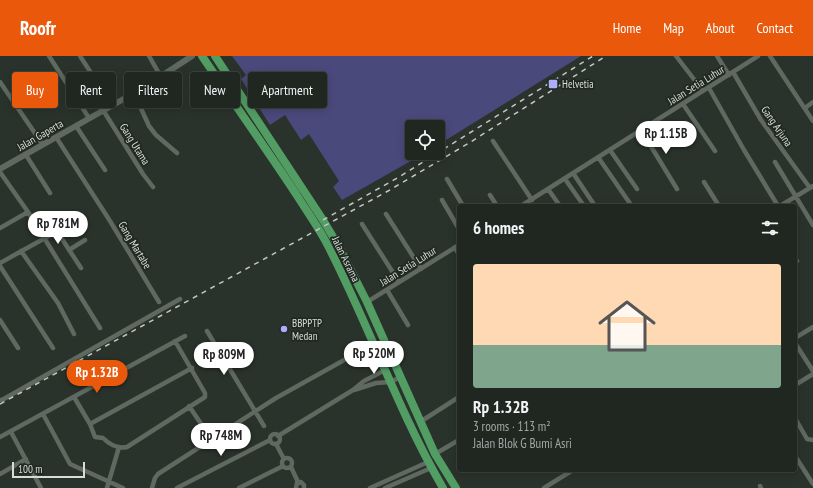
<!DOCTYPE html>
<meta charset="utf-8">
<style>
:root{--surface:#202620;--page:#282e29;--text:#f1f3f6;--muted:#a2a5a5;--line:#3d433e;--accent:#ea580c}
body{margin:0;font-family:"PT Sans Narrow",sans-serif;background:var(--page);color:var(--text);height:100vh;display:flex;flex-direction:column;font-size:15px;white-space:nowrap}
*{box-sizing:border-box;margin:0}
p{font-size:13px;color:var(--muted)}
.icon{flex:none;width:22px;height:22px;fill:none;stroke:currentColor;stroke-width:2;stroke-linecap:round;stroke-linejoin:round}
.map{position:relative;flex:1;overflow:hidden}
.panel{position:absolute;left:457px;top:148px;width:340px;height:268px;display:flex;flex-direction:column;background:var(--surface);border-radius:4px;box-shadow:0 2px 10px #0003,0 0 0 1px var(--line)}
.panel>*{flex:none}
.hud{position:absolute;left:12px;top:16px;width:380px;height:36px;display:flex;gap:8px}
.tools{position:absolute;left:405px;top:64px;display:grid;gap:8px}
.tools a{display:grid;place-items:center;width:40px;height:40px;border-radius:4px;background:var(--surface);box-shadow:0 2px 10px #0003,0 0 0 1px var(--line);font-size:20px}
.scale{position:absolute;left:12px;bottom:10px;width:73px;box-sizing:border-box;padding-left:4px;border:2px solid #d6dcd7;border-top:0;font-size:11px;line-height:14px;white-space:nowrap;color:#d6dcd7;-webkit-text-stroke:3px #202921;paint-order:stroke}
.price{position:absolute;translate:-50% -34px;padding:0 9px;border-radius:14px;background:#fff;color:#222;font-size:13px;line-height:26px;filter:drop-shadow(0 1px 2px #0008)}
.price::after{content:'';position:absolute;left:50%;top:24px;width:12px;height:9px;margin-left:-6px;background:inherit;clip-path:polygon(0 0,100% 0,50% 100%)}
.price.on{background:var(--accent);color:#fff}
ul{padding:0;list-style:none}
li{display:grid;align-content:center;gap:8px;height:212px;padding:0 16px}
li+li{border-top:1px solid var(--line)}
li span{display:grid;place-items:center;height:124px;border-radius:4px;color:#555}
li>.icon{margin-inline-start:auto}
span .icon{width:72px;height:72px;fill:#fffc;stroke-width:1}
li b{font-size:17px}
h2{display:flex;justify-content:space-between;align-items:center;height:48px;padding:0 16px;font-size:17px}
.chip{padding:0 14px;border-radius:4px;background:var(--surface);box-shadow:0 2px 10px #0003,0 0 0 1px var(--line);font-size:14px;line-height:36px}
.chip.on{background:var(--accent);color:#fff}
header{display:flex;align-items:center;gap:24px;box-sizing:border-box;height:56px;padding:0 20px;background:var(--accent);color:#fff}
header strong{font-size:19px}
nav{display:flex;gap:22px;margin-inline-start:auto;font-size:14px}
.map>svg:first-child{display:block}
.green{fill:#4a497c}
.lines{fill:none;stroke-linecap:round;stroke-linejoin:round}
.minor{stroke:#5f6960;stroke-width:4.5}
.tertiary{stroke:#5f6960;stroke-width:6}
.trunk{stroke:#529d63;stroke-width:8}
.rail{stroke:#c2c8c3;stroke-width:1.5;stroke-dasharray:5 5;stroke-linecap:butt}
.poi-dot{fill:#adaefb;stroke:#202921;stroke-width:1.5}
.labels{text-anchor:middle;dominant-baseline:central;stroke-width:3.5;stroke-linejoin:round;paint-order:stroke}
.poi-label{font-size:11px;fill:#d6dcd7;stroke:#202921;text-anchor:start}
.street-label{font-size:11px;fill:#d6dcd7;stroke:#202921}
</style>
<header>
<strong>Roofr</strong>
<nav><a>Home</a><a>Map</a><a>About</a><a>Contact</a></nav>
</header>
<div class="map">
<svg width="813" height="432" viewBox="0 0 813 432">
<rect width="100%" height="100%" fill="#2a332b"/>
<!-- green -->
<path class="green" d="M232,0H581L438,89V71H412V97H425L342,144L333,131L339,125L309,78L301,84L285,59L270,69L241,23L246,19Z"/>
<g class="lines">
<!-- minor -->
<path class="minor" d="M49,0L89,62
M80,0L112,49
M149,0L161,21
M676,0L703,35
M717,0L729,19
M770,0L813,65
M733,16L761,64L810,132
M0,26L43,89
M709,32L744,94L778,150
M134,37L149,70L156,79L177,97
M683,48L715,95
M805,52L813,46
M103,54L143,118L153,131
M76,70L105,114
M641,74L677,133
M56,81L110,165L159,246
M493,85L532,144
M610,94L637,133
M26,99L50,137
M598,101L631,149
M775,106L813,169
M0,116L28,156L100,272
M573,117L595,150
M447,123L463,150
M565,123L584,150
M704,126L719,150
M548,133L560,150
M490,139L497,150
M442,144L459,173
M521,150L758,0
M780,150L813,130
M386,158L421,213
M362,168L399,226
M0,172L28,156
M455,191L459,199
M69,194L85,184
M21,195L58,247L74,278
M795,203L797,205
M0,207L56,176L62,183L81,212
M0,210L53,292
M387,234L408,269
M367,246L459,189
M0,264L18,292
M207,275L264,370
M795,282L813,271
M795,287L813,315
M795,329L813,318
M354,334L376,327L391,326L400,321
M74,341L90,368L95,381L103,382C109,388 118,393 127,391L205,341V337L175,285
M0,344H2L180,243
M189,350L212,384
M43,358L70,408L123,432
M795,362L807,383L813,384
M420,366L459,341
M90,368L192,312
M11,376L41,432
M270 383a5 5 0 1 1 10 0a5 5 0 1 1-10 0Z
M278,380L353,334L364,325L385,314
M0,381L185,280
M276,388L284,403
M435,398L459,384
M282 407a5 5 0 1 1 10 0a5 5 0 1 1-10 0Z
M797,403L813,428
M291,411L298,426
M0,418L26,403
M760,430L761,432
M107,432L119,391
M152,432L155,422L158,418L276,342L346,303L374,291
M177,432L270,384
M239,432L283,410
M296,432L297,427L301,426L304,429V432
M370,432L428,406
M385,432L431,412
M544,432L573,414"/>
<!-- tertiary -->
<path class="tertiary" d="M0,113L143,32L192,0"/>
<!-- trunk -->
<path class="trunk" d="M202,0C233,46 265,91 296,138C306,154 317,169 326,186C368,266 397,353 443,432
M215,0L323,164L339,191L367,246L435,398L456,432"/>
<!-- rail -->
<path class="rail" d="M323,164L399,121L593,0
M0,348L388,135L469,87L606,0"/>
</g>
<!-- markers -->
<g class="poi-dot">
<rect x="548" y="23" width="10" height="10" rx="2"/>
<circle cx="284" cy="273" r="4"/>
</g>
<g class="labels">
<!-- poi labels -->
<g class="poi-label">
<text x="562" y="28">Helvetia</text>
<text x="292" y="267">BBPPTP<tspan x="292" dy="13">Medan</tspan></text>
</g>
<!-- street labels -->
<g class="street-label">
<text transform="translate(696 29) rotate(-32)">Jalan Setia Luhur</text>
<text transform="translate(777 70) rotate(56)">Gang Arjuna</text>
<text transform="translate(40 79) rotate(-30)">Jalan Gaperta</text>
<text transform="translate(135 88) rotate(58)">Gang Utama</text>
<text transform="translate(135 189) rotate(59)">Gang Martabe</text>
<text transform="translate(346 203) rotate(64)">Jalan Asrama</text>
<text transform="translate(408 210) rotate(-32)">Jalan Setia Luhur</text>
</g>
</g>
</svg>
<div class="tools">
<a><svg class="icon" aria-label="locate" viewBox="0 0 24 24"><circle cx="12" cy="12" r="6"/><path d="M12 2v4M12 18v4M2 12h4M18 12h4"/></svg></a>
</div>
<div class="scale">100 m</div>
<b class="price" style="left:666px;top:99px">Rp 1.15B</b>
<b class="price" style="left:58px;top:189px">Rp 781M</b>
<b class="price" style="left:374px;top:319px">Rp 520M</b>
<b class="price" style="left:224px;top:320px">Rp 809M</b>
<b class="price on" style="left:97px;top:338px">Rp 1.32B</b>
<b class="price" style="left:221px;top:401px">Rp 748M</b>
<div class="hud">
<a class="chip on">Buy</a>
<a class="chip">Rent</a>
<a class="chip">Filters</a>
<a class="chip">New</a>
<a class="chip">Apartment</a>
</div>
<section class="panel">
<h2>6 homes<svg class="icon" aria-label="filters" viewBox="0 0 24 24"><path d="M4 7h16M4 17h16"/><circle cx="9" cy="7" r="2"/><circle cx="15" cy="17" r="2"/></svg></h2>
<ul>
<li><span style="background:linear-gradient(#ffd9b3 65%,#7fa58c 0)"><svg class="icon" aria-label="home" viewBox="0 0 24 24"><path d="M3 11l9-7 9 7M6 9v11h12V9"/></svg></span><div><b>Rp 1.32B</b><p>3 rooms · 113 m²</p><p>Jalan Blok G Bumi Asri</p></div></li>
</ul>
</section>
</div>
